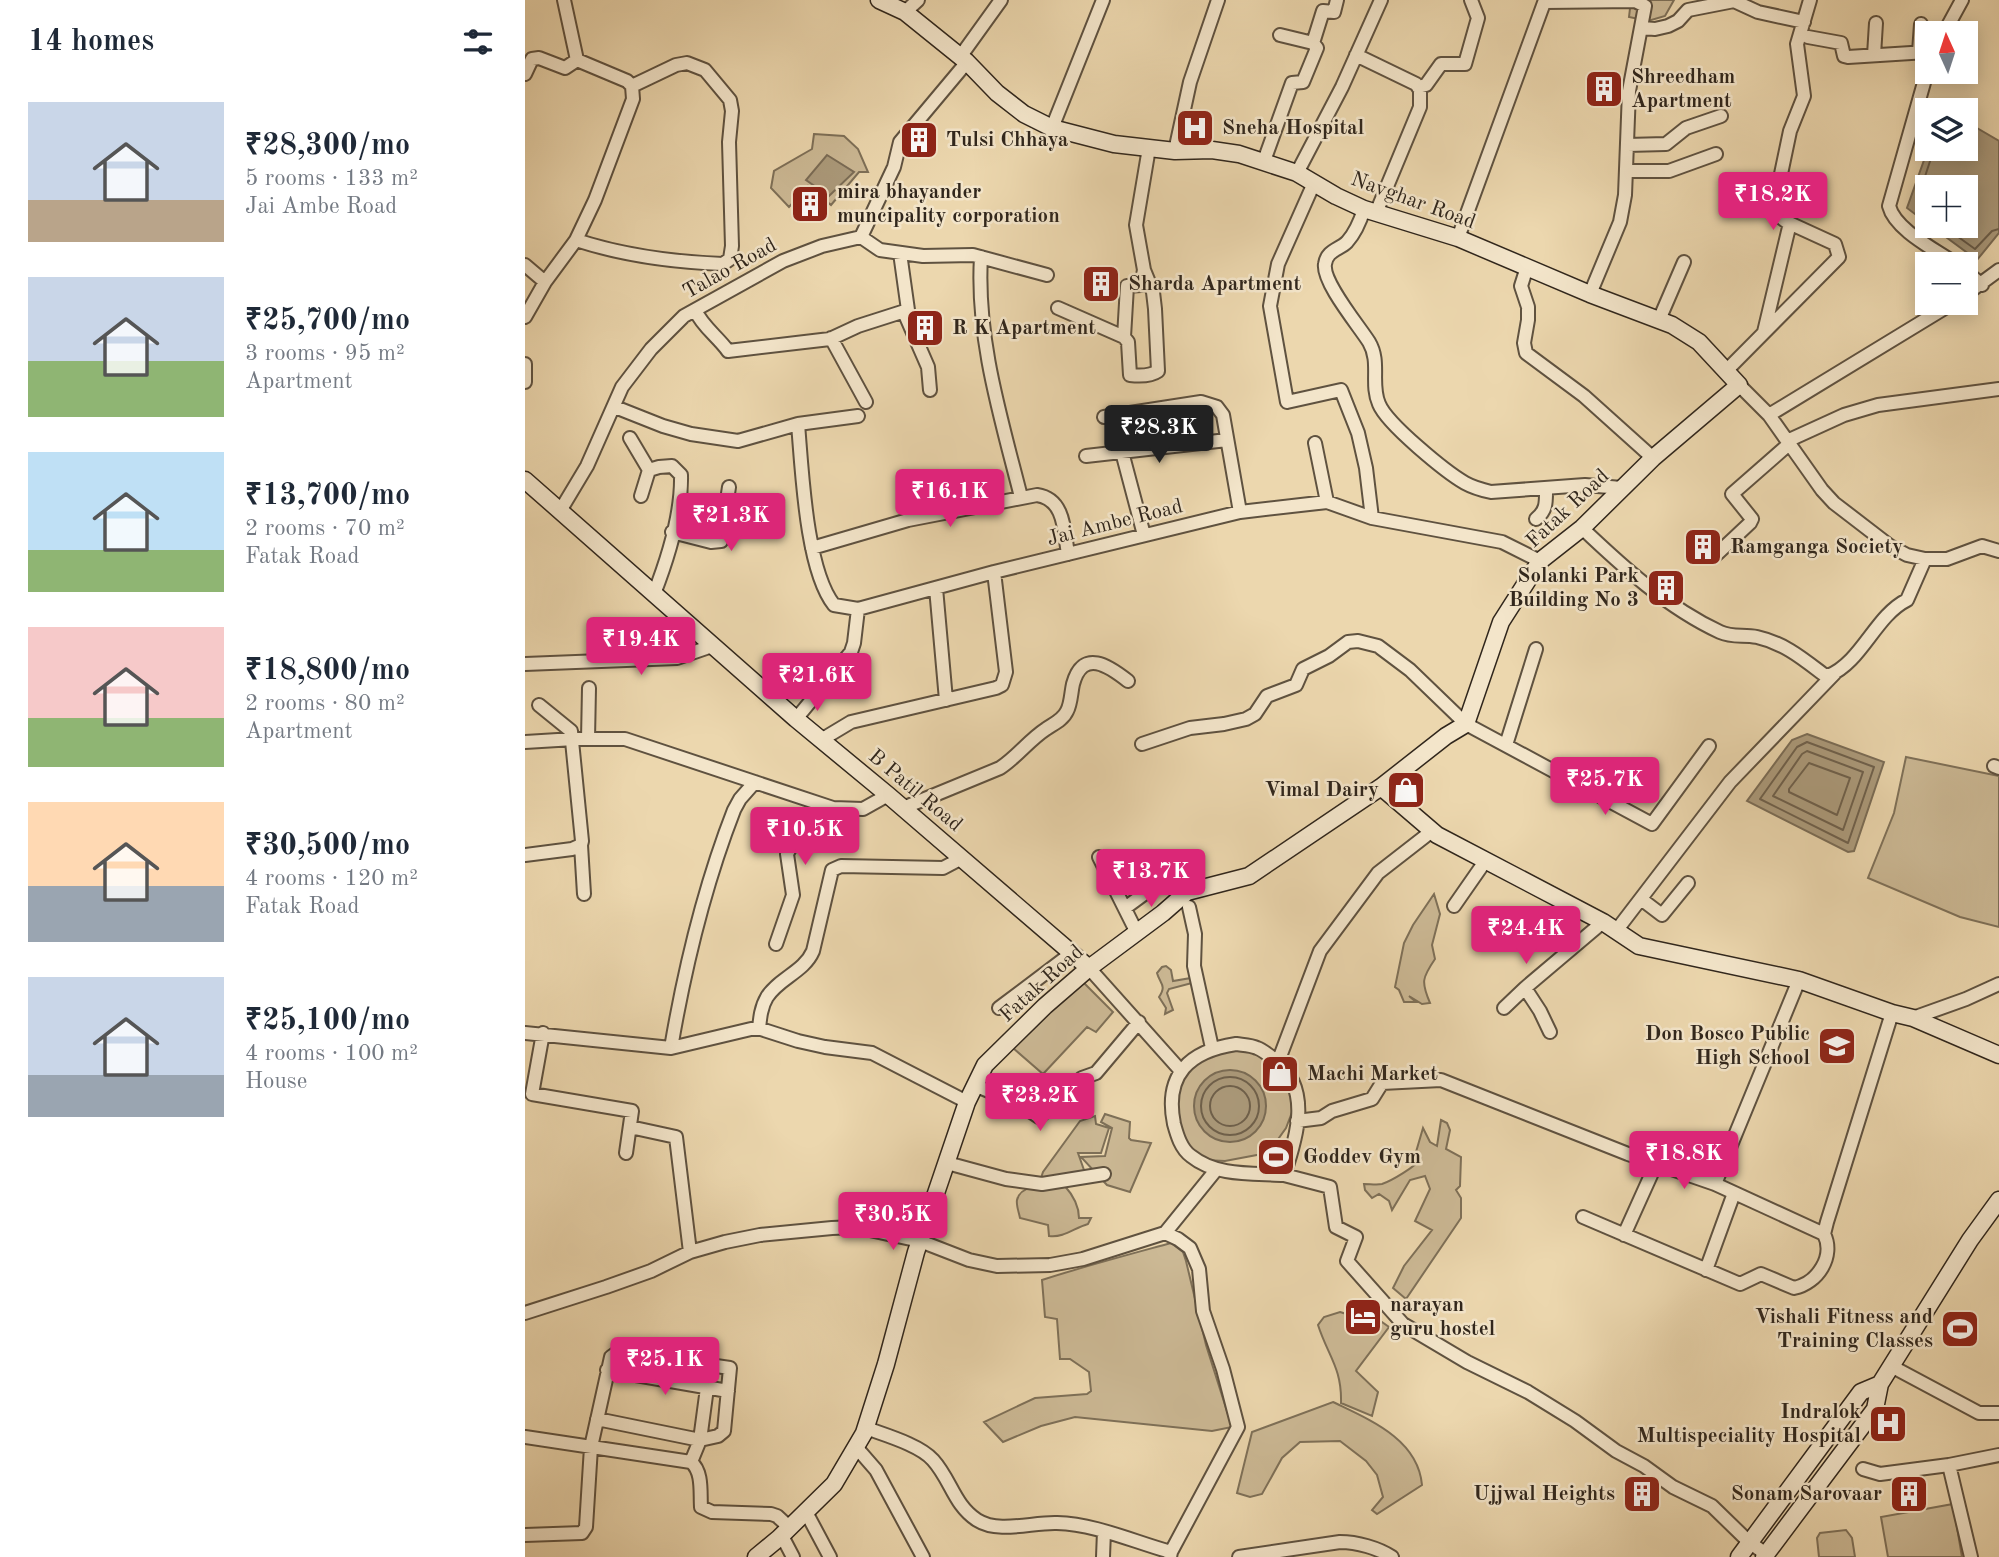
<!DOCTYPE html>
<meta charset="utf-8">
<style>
:root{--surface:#fff;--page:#f2f2f3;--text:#1f2937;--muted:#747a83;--accent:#db2777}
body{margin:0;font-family:"Old Standard TT",serif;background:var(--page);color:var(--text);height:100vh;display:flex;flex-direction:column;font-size:26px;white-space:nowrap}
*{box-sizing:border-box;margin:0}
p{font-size:23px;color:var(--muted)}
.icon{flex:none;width:38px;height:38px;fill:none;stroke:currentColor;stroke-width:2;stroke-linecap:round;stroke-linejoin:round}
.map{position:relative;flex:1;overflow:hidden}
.sheet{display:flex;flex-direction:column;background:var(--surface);width:525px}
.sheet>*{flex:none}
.needle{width:46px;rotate:357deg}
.tools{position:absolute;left:1390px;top:21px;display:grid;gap:14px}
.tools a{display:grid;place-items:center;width:63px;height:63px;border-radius:0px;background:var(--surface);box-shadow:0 4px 18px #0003;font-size:35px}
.price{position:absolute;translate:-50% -60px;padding:0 16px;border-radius:7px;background:var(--accent);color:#fff;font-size:23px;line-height:46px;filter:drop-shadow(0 2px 4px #0008)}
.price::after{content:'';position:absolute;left:50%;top:42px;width:21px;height:16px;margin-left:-10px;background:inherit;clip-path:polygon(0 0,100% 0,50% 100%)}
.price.current{background:#222;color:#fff}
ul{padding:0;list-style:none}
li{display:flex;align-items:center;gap:21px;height:175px;padding:0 28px}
li span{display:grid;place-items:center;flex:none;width:196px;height:140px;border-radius:0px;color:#555}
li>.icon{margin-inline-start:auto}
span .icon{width:84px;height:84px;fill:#fffc;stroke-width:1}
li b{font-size:30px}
h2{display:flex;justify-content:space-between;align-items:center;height:84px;padding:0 28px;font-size:30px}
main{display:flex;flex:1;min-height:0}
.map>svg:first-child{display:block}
.green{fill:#ccb995;stroke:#7e7058;stroke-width:2}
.water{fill:#ac9b7c;stroke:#7a6c56;stroke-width:2}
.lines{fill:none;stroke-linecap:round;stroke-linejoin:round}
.shore{stroke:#6e604c;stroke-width:2}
.street-casing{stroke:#5f5240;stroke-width:16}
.secondary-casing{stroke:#30261c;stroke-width:19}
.street{stroke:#f3e5ca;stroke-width:12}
.secondary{stroke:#f3e5ca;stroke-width:16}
.labels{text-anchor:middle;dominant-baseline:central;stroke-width:5;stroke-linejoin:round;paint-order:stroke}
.poi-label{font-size:21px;font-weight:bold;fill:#30261c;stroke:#f3e5ca;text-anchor:start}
.street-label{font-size:21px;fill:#30261c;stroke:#f3e5ca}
</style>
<main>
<section class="sheet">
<h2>14 homes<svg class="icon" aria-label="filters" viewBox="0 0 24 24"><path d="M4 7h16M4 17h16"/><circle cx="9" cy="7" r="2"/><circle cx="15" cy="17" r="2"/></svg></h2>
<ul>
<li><span style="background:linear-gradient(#c9d6e8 70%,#b9a48a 0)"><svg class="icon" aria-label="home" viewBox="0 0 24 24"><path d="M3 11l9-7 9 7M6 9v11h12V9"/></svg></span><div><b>₹28,300/mo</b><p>5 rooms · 133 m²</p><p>Jai Ambe Road</p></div></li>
<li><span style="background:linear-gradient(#c9d6e8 60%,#8fb573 0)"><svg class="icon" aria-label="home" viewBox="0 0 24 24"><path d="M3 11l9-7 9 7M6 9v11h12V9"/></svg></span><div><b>₹25,700/mo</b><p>3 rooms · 95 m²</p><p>Apartment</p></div></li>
<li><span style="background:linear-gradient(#bfe0f5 70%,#8fb573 0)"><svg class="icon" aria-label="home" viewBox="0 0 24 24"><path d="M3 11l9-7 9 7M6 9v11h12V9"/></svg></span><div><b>₹13,700/mo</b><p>2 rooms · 70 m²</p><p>Fatak Road</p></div></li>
<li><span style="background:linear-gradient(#f6c9c9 65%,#8fb573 0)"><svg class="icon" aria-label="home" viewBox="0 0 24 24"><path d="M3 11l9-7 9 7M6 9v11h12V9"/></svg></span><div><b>₹18,800/mo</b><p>2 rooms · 80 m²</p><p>Apartment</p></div></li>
<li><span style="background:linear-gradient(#ffd9b3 60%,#9aa5b1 0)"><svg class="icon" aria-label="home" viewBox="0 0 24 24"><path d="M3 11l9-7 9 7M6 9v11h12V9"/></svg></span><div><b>₹30,500/mo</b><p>4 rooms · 120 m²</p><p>Fatak Road</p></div></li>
<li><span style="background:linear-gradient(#c9d6e8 70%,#9aa5b1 0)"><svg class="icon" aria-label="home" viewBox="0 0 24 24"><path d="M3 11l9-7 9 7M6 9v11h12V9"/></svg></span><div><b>₹25,100/mo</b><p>4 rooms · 100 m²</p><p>House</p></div></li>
</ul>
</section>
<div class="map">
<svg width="1474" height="1557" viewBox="0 0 1474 1557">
<rect width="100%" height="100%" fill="#ecd7ae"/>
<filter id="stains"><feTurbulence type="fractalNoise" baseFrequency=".00286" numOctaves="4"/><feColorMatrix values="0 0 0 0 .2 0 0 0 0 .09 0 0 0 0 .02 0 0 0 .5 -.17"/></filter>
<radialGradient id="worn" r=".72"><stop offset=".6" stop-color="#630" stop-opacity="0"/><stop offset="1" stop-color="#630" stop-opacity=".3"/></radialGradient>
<!-- green -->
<path class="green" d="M1106,0H1149L1140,16L1123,21L1104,17Z
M289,134L319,136L333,149L343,172H334L306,205L283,186L264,207L246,188L249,171L287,149Z
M1381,757L1474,776V927L1435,917L1343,878L1369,813Z
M909,894L915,914L907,945L910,959C897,978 896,982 905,1003L897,1004L884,996L891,1002H879L874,990L870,987L879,943L888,925Z
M641,966L646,970L648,981L666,978L667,983L644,989L642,993L648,1010L640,1014L641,1008L634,997C642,985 635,984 632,973L637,967Z
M557,981L588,1012L571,1032L562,1027L518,1074L488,1048L510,1024Z
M689,1050H727L758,1071L766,1088L769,1107L761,1128L751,1142L737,1154L700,1161L680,1160L664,1147L653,1130L651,1090L659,1073Z
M580,1114L605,1122L604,1138L606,1140L626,1143L605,1192L582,1185L556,1157L580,1156L587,1128L576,1122Z
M570,1116L571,1124L584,1128L576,1153H553L559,1170L565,1172L515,1181L518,1172L555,1121Z
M916,1120L922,1123L925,1130L921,1149L936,1157L935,1186L931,1190L936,1198V1218L881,1299L868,1288L879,1266L907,1230L890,1221L905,1189L900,1176L885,1180L867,1210L864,1201L854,1194L847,1198L840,1190L839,1184C845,1184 852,1185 857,1184C866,1181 892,1166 896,1158L891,1152L898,1128L905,1142L912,1146Z
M539,1185C548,1195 554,1205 554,1218H566L563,1224C549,1228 539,1238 524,1236L523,1225L495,1218C494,1213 491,1205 492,1200C496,1182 526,1186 539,1185Z
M646,1243L658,1252L661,1261L681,1345L707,1427L687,1431L550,1417L516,1426L478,1442L459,1422L510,1398L562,1394L566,1391L564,1372L545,1359H535L532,1319L520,1317L517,1280C560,1266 602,1255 646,1243Z
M815,1312L828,1316L842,1329L854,1320L864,1327L831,1371L853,1392L847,1416L816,1403C817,1368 803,1356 793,1325L799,1317Z
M808,1402C845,1420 893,1439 897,1485L852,1514L847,1510L858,1497L852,1475L841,1461L815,1441L775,1442L757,1458L737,1494L725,1497L712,1493L727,1432Z
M1428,1504L1437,1557H1363L1356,1517Z
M1321,1530L1327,1538L1330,1557H1294L1292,1538L1295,1533Z"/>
<!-- water -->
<path class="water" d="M1440,121L1474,141V233L1452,260L1406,226H1440V187H1402V223L1382,208L1403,149H1440Z
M302,155L329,172L304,196L281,180Z
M1282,734L1359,762L1329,851L1323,852L1222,801L1267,740Z
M669 1106a36 36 0 1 1 72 0a36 36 0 1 1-72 0Z"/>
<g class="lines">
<!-- shore -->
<path class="shore" d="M1402,214L1391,204L1409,149
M1418,226L1450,249L1467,231L1474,229
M1282,742L1349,767L1323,843L1235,799L1272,747Z
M1282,751L1338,772L1318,830L1248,796L1277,754Z
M1284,763L1325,778L1312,815L1264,792V789Z
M676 1106a29 29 0 1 1 58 0a29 29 0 1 1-58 0Z
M685 1106a20 20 0 1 1 40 0a20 20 0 1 1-40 0Z"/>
<defs>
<path id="street" d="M1020,2L1110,1L1120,6L1104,91L1100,195L1095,222L1065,294
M380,12L393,0
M1117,28L1130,29L1143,26L1153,21L1163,10L1209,1L1233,12L1279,22
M1419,33L1437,0
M755,35L788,43L798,11L809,12L812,0
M1283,37L1316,43L1319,56L1323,57L1402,52
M1394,52L1396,24
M831,55L891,84L895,90V107L851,213
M1349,55L1351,23
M435,57L476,0
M1402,72L1364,206C1370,230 1411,250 1431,264
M0,74L7,59L14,58L40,68L52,60
M893,87L901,85L916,64H940L953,18L946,0
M527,128L578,0
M1102,145L1141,144L1161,128L1196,116
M650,151L665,82L693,0
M739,161L767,83L778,82L792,48L788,43
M1101,171H1144L1191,154
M772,173L817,87L856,0
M789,183L753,264L745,306L762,402L816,390L833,433L841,468L847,518
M839,209C835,222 831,232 822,242C814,250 802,250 800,264C797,282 834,326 844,342C856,362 845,384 854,404C862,424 921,472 940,483C949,488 957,490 966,492L1060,485L1097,488
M336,237L355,250L398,256L448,255L522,275
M933,238L1020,0
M51,240C100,256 147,262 198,264L205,259L207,246L204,142L207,111L205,100L180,70L162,63L151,65L107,86
M456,257C451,338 476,418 496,497
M0,265L20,282
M1002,267L996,286L1003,307V320L999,343L1001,353L1059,396L1128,458
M619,270L628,292L630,309L633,371C626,376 614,376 605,375L603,342L599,337L602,286L616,285L619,270L611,225L624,148
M1440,271L1457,285
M1440,295L1474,270
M533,308L599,337
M170,310C177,326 193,337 203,351L305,339L333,326L383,310L375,253
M379,312L403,367L405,390
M0,317L20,282L51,240L70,200L108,99L107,86L102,81L52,60L39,0
M1134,320L1159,262
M1239,332L1265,223
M306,338L341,402
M0,364V382
M1201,371L1314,257L1310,244L1262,222L1248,212L1265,131L1279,96L1272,44L1285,0
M1214,385L1244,415L1297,490L1309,503L1365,546L1382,555L1400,559H1422L1457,546L1474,551
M90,407L138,426L166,434L213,441L273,424
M1244,415L1428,303
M579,417L676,402L692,407L698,415L715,512
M105,438L124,470
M1262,441L1319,415L1353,405L1474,389
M790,443L802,502
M597,452L619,535
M561,456L702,440
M116,496L124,470L134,467L147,466L156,475C157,514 143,558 129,594
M35,511L62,466L97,387L126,349L159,316L258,261L297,246L336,237L369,167L375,142L442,62
M1011,519C1022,510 1021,502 1021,488
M1057,528C1098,567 1143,608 1195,632C1208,638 1219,634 1232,637C1259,643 1277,658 1298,674L1303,676C1337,662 1350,616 1382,600L1400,559
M147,532L186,542L196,541L204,487
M287,548L383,520L512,495C540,499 539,531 543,554
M1192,554L1225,523L1227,519L1207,494L1264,444
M411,588L421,700
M333,609L469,572
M0,664L152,658L187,646
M271,719L326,652L329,643L333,609L309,605C281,570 277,470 273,424L333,416
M63,739L64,688
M296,740L326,722L471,688L477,685L481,672L469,572L715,512L802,502L847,518L977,542L1015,561
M0,742L49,739H100L308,808L338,809L363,795
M617,744L665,728L699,724L721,719L730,714L742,696L771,685L778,669L804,656L823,642L833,641L853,646L885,670L941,724L1127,824L1184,746
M981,745L1011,649
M1469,766L1474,768
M378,808L475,768C492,757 504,740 521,729C528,724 538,720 542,711C546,704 546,693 548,684C558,648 584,666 603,681
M56,845L59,894
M0,855L47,849L56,845L57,841L46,731L14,705
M574,857L612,933
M1116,899L1137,915L1163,883
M929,906L961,860
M664,907L670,934L669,966L687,1048
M600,908L634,883
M1091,931L1205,782L1310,673
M251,944L268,895L262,854L268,843L277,834L314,825L324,810
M564,968L656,1071
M474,1008L547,953
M979,1008L1000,988
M1388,1018L1441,999L1474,984
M234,1029C235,1018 236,1007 242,997C254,978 279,972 288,951L307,870L316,866L418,868L437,858
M1025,1032L1015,1011L1000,988L1078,922
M0,1033L146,1048L226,1029H236L273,1041L300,1047L347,1053L442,1102
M18,1033L7,1094L107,1111L101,1153
M711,1044C717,1045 726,1045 732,1048C738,1050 745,1056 750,1060C787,1088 772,1137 759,1175C728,1173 692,1177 666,1156C656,1149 652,1135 649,1124C639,1075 664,1051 711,1044Z
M146,1048C160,966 179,887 209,810L215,799L230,782
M753,1062L795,951L853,873L907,831
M449,1085L491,1102L514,1117L557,1078L571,1073L614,1022
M772,1121L796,1118L807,1111L847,1099L857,1083L916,1080L1103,1154L1190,1184L1299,1234
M105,1127L151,1137L165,1252
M422,1163L481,1179L517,1184L579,1174
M759,1175L805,1187L811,1227L831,1237L822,1261L878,1324L942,1362L1003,1392L1050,1421L1091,1451L1119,1466L1148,1487L1187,1506L1224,1542L1241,1554
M1190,1184L1274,980
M1058,1217L1215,1284L1236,1274L1269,1288C1293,1283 1310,1256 1299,1234L1302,1222L1367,1013
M640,1233L653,1239L665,1248L674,1269L678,1311L698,1369L713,1427L646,1552
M1099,1235L1131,1164
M1181,1270L1209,1193
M0,1313L81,1287L126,1271L165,1252L200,1242L235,1235L307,1228L331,1227L395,1241L444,1260L472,1266L525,1265L558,1259L640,1233L691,1170
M1366,1366L1454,1413H1474
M82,1370L203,1391
M72,1419L175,1440L182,1388
M341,1428C360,1435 395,1445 408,1460C426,1480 429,1505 452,1520C474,1534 507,1522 532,1523C571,1524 609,1542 646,1552L645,1557
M0,1437L166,1462C178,1472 175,1492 176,1507L187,1512L246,1514L252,1516L265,1528
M331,1447L351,1470L398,1557
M1338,1469L1355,1474L1424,1465
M281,1512L305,1557
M0,1535L57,1533L61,1527L66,1447L86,1357L93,1352L205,1368L199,1431L193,1436L175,1440L166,1462
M257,1536L268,1557
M578,1557L579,1531
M714,1557L815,1542C832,1542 853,1548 867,1557
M1446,1557L1424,1465L1474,1455"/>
<path id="secondary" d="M0,480L271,719L363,795L564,968
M856,787L912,835L1078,922L1114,946L1274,980L1367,1013L1388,1018L1474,1055
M1355,1384L1445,1240L1474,1200
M231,1557L254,1538L309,1484L339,1433L361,1364L391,1252L442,1102L460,1065L520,1006L564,968L638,913L662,892L724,876L856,787L921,736L941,724L976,622L1015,561L1057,528L1128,458L1214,385L1174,342L1147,325L1065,294L933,238L839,209L811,196L772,173L714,154L687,150L650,151L589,144L527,128L499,114L472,93L442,62L380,12L354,0
M1214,1557L1336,1392L1355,1384L1350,1409L1239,1557"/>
</defs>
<!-- street casing -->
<use href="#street" class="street-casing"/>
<!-- secondary casing -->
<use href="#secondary" class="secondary-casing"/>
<!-- street -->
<use href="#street" class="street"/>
<!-- secondary -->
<use href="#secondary" class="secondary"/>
</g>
<!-- icons -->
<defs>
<symbol id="building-square" viewBox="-11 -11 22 22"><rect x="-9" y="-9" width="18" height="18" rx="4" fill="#8f2418" stroke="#f3e5ca"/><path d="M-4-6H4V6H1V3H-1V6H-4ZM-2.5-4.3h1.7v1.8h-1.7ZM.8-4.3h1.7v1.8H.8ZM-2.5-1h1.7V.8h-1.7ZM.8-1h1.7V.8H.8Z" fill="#fff"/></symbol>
<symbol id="hospital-square" viewBox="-11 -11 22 22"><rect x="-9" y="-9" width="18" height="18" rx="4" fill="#8f2418" stroke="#f3e5ca"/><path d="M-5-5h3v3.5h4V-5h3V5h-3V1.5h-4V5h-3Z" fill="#fff"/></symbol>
<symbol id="shop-square" viewBox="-11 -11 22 22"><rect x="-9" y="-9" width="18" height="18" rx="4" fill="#8f2418" stroke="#f3e5ca"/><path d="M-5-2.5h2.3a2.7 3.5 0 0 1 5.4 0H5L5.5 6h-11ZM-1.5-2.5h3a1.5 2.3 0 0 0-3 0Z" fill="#fff"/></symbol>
<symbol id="school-square" viewBox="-11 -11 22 22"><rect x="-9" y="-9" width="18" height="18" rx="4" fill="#8f2418" stroke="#f3e5ca"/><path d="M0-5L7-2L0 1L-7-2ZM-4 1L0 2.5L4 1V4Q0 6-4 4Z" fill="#fff"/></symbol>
<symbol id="stadium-square" viewBox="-11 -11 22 22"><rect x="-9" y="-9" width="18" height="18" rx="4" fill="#8f2418" stroke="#f3e5ca"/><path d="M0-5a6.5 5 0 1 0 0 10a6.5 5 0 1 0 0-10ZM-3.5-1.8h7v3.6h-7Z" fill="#fff"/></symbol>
<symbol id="hotel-square" viewBox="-11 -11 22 22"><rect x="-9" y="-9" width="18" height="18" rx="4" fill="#8f2418" stroke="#f3e5ca"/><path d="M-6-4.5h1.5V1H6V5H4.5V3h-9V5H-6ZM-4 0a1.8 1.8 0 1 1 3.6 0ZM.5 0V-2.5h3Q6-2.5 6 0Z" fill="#fff"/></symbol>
</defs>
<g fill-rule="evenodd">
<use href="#building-square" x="1057" y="67" width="44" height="44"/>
<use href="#hospital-square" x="648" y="106" width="44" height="44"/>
<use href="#building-square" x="372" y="118" width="44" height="44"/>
<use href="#building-square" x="263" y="182" width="44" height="44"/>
<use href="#building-square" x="554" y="262" width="44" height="44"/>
<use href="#building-square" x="378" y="306" width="44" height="44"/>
<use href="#building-square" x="1156" y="525" width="44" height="44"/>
<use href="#building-square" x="1119" y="566" width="44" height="44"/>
<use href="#shop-square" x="859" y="768" width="44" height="44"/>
<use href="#school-square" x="1290" y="1024" width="44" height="44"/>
<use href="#shop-square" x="733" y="1052" width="44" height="44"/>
<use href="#stadium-square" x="729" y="1135" width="44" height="44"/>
<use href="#hotel-square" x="816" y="1295" width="44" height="44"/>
<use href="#stadium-square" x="1413" y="1307" width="44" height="44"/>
<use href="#hospital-square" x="1341" y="1402" width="44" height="44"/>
<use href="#building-square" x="1095" y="1472" width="44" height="44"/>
<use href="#building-square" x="1362" y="1472" width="44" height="44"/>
</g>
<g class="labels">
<!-- poi labels -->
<g class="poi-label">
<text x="1106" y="77">Shreedham<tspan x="1106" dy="24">Apartment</tspan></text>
<text x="697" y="128">Sneha Hospital</text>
<text x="421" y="140">Tulsi Chhaya</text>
<text x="312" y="192">mira bhayander<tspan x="312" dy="24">muncipality corporation</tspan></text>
<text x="603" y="284">Sharda Apartment</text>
<text x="427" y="328">R K Apartment</text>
<text x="1205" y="547">Ramganga Society</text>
<text x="1114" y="576" text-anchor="end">Solanki Park<tspan x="1114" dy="24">Building No 3</tspan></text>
<text x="854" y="790" text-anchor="end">Vimal Dairy</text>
<text x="1285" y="1034" text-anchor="end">Don Bosco Public<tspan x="1285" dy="24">High School</tspan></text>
<text x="782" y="1074">Machi Market</text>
<text x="778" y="1157">Goddev Gym</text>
<text x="865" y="1305">narayan<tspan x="865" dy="24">guru hostel</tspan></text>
<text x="1408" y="1317" text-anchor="end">Vishali Fitness and<tspan x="1408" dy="24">Training Classes</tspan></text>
<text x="1336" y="1412" text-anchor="end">Indralok<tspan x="1336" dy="24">Multispeciality Hospital</tspan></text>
<text x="1090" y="1494" text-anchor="end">Ujjwal Heights</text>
<text x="1357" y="1494" text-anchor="end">Sonam Sarovaar</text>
</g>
<!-- street labels -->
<g class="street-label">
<text transform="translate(888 201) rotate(20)">Navghar Road</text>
<text transform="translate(205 269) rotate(-29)">Talao Road</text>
<text transform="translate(1043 509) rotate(-43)">Fatak Road</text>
<text transform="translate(590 523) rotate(-14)">Jai Ambe Road</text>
<text transform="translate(390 791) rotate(40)">B Patil Road</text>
<text transform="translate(517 984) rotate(-42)">Fatak Road</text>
</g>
</g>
<rect width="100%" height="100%" filter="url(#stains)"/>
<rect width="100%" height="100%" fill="url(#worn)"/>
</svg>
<div class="tools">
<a><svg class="needle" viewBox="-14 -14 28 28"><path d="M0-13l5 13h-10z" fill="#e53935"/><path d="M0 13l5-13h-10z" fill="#747a83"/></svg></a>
<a><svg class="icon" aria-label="layers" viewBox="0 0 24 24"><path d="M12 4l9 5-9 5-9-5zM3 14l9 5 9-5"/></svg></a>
<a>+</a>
<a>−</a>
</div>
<b class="price" style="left:1248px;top:232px">₹18.2K</b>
<b class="price current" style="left:634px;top:465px">₹28.3K</b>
<b class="price" style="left:425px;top:529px">₹16.1K</b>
<b class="price" style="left:206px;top:553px">₹21.3K</b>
<b class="price" style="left:116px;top:677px">₹19.4K</b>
<b class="price" style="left:292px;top:713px">₹21.6K</b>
<b class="price" style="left:1080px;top:817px">₹25.7K</b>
<b class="price" style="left:280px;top:867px">₹10.5K</b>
<b class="price" style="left:626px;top:909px">₹13.7K</b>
<b class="price" style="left:1001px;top:966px">₹24.4K</b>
<b class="price" style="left:515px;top:1133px">₹23.2K</b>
<b class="price" style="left:1159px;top:1191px">₹18.8K</b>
<b class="price" style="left:368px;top:1252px">₹30.5K</b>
<b class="price" style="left:140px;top:1397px">₹25.1K</b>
</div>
</main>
